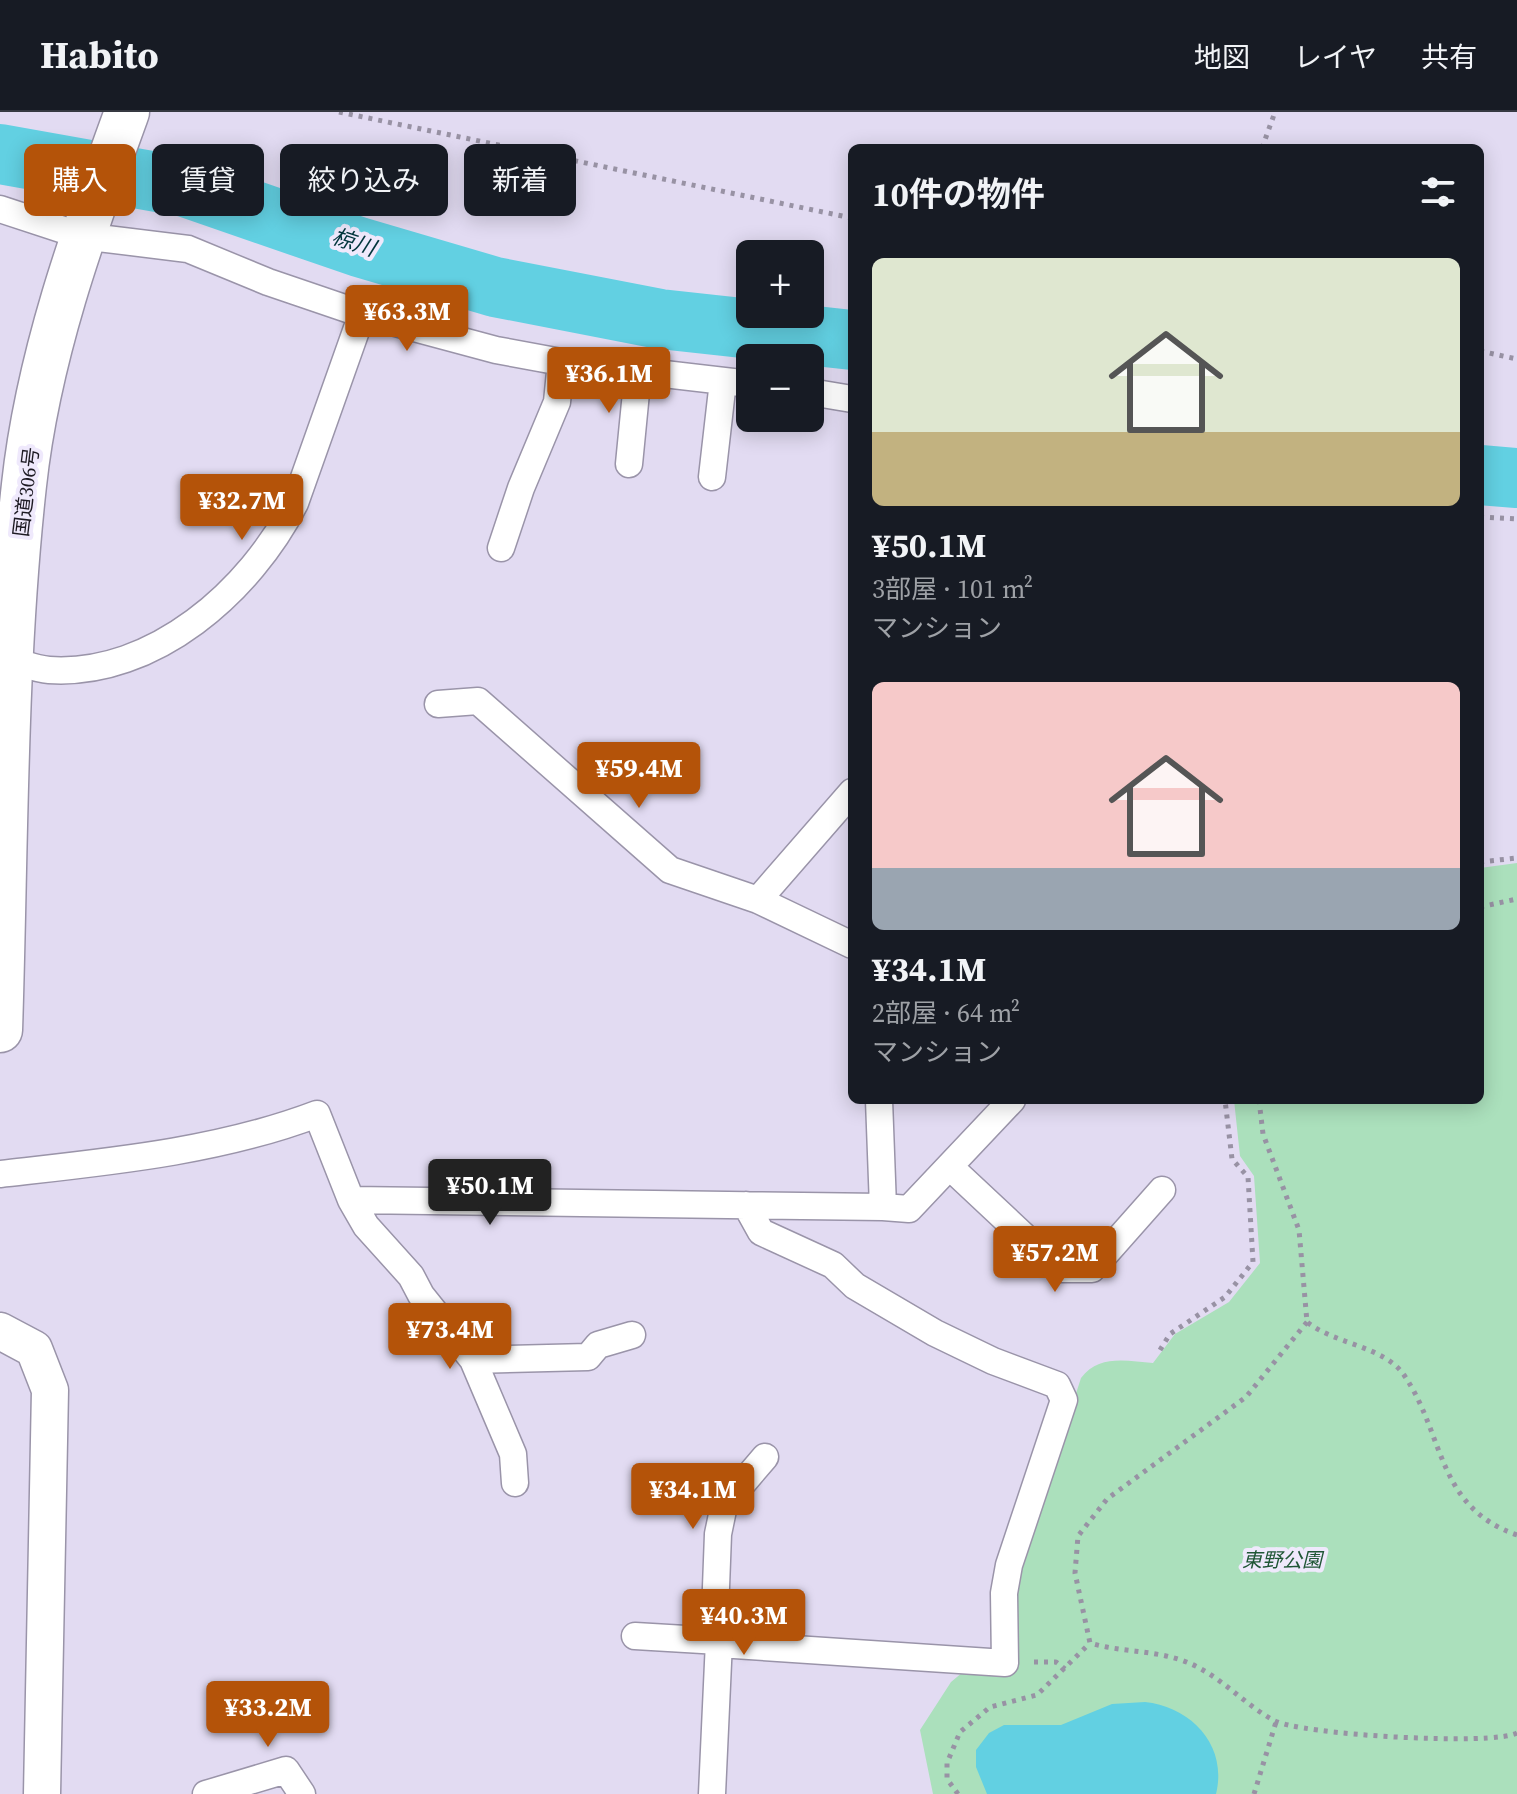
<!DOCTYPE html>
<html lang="ja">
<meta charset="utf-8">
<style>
:root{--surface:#171b24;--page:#20242c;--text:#f1f3f6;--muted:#9ea1a6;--line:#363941;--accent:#b45309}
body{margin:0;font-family:"Source Serif 4","Noto Sans JP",serif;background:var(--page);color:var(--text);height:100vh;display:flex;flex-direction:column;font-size:30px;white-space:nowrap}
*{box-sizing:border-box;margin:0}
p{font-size:26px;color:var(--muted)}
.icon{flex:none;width:44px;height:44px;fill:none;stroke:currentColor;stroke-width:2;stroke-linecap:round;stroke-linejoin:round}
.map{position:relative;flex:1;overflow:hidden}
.details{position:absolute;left:848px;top:32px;width:636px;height:960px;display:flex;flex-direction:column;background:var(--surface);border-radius:12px;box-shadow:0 4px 20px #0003}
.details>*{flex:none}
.hud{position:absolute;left:24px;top:32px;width:704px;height:72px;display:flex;gap:16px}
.tools{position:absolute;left:736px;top:128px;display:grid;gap:16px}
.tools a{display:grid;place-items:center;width:88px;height:88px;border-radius:12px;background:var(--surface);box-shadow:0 4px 20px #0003;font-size:40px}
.price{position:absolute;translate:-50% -68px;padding:0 18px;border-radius:8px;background:var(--accent);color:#fff;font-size:26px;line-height:52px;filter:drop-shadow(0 2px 4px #0008)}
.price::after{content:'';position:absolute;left:50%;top:48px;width:24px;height:18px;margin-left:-12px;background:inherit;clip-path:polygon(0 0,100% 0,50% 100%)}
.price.selected{background:#222;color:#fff}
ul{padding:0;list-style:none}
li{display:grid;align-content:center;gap:16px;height:424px;padding:0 24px}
li span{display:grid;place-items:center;height:248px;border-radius:12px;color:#555}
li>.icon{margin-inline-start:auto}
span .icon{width:144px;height:144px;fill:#fffc;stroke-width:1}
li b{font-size:34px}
h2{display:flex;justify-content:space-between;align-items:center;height:96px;padding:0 24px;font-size:34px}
.tag{padding:0 28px;border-radius:12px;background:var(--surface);box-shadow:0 4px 20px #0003;font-size:28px;line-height:72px}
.tag.selected{background:var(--accent);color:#fff}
header{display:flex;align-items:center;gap:48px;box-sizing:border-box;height:112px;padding:0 40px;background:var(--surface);border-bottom:2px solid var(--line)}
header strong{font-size:38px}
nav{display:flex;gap:44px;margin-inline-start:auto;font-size:28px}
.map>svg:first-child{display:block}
.green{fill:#abe0bc}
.water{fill:#62d0e2}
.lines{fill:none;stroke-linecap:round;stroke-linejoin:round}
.river{stroke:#62d0e2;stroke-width:60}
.street-casing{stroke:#9a94a9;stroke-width:29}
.secondary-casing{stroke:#9a94a9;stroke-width:39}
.highway-casing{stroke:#9a94a9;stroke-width:47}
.path{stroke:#9892a4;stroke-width:5;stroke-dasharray:4 6;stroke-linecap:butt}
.street{stroke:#fff;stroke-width:26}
.secondary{stroke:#fff;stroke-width:36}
.highway{stroke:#fff;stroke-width:44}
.labels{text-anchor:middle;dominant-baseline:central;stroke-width:8;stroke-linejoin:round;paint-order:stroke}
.street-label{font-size:20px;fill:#1d1a23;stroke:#efe9fc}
.park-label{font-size:20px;font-style:italic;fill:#205736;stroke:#efe9fc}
.water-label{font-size:22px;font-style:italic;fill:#00353c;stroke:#efe9fc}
</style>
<header>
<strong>Habito</strong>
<nav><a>地図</a><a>レイヤ</a><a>共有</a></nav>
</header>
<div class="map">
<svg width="1517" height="1682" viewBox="0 0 1517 1682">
<rect width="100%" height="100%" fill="#e2dbf2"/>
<!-- green -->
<path class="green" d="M1517,751V1682H933L920,1618L951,1570L994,1534L1081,1266C1099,1242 1127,1249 1153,1251L1175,1222L1229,1190L1260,1151L1254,1064L1240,1044L1234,988H1480V756Z"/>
<!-- water -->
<path class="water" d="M1145,1590C1191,1595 1228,1633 1216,1682H987L976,1655V1638L989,1621L1004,1613H1061L1112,1592Z"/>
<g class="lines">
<!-- river -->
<path class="river" d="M0,42L185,75L359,135L495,175L660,207L852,228
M1480,363L1517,366"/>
<defs>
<path id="street" d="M0,97L82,124L188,137L268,170L362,202L496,238L561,250L750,272
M810,280L852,287
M629,352L638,260
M712,365L723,269
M501,436L521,376L557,290L561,250
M13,549C24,552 37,557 49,558C154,565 251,478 295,391L362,202
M438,592L478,589L670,758L758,788L852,833
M758,788L852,680
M950,1055L1059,1157H1092L1162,1078
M0,1062C106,1050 217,1040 317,1002L351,1088L883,1095L879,988
M351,1088L366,1114L411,1164L421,1183L473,1248L588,1245L598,1233L632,1223
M883,1095L909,1097L1012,988
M473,1248L513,1342L515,1371
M635,1524L719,1529L712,1682
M714,1528L718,1422L724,1393L765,1345
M719,1532L1005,1551L1004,1481L1009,1453L1064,1288L1057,1273L993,1249L935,1221L855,1174L833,1153L761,1120L746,1093
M206,1682L286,1658L302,1682"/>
<path id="secondary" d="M0,1219L34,1237L50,1278L42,1682"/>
<path id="highway" d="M0,918C6,737 4,553 24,373C38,244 83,121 127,0"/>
</defs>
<!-- street casing -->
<use href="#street" class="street-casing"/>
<!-- secondary casing -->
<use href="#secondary" class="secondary-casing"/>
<!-- highway casing -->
<use href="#highway" class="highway-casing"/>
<!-- path -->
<path class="path" d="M339,0L852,106
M1262,36L1275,0
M1480,239L1517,247
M1480,405L1517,407
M1480,750L1517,746
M1480,795L1517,787
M1259,988L1263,1022L1299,1118L1307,1210C1334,1232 1384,1234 1404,1263C1445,1323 1436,1395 1517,1423
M1307,1210L1246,1285L1107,1387L1078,1424L1075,1461L1090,1531C1120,1540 1151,1538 1181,1548C1217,1560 1241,1590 1273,1608C1299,1623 1493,1634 1517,1621
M1160,1238L1170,1222L1225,1185L1253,1150L1248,1065L1232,1047L1225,988
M1034,1550H1056L1065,1557
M958,1682L947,1667V1651L960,1620L990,1595L1037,1583L1090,1531
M1254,1682L1276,1610"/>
<!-- street -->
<use href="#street" class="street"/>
<!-- secondary -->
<use href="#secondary" class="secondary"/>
<!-- highway -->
<use href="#highway" class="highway"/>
</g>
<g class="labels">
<!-- street labels -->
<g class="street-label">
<text transform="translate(26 380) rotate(-83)">国道306号</text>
</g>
<!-- park labels -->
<g class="park-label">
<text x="1282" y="1448">東野公園</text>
</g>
<!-- water labels -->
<g class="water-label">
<text transform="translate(354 130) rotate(18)">椋川</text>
</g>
</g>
</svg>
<div class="tools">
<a>+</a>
<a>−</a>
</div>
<b class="price" style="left:407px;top:241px">¥63.3M</b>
<b class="price" style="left:609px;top:303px">¥36.1M</b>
<b class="price" style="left:242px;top:430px">¥32.7M</b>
<b class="price" style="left:639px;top:698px">¥59.4M</b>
<b class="price selected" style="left:490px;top:1115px">¥50.1M</b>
<b class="price" style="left:1055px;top:1182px">¥57.2M</b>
<b class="price" style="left:450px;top:1259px">¥73.4M</b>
<b class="price" style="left:693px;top:1419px">¥34.1M</b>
<b class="price" style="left:744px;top:1545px">¥40.3M</b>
<b class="price" style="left:268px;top:1637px">¥33.2M</b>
<div class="hud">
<a class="tag selected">購入</a>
<a class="tag">賃貸</a>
<a class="tag">絞り込み</a>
<a class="tag">新着</a>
</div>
<section class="details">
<h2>10件の物件<svg class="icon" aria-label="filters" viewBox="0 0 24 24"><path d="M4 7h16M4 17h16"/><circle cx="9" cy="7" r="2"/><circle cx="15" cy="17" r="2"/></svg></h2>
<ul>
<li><span style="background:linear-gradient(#dfe7d0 70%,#c2b280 0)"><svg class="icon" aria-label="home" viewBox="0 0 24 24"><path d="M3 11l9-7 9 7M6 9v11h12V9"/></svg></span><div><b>¥50.1M</b><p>3部屋 · 101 m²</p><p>マンション</p></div></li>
<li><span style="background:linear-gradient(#f6c9c9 75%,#9aa5b1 0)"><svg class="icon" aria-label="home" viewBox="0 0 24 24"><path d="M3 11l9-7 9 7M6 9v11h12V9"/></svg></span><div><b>¥34.1M</b><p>2部屋 · 64 m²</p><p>マンション</p></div></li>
</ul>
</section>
</div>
